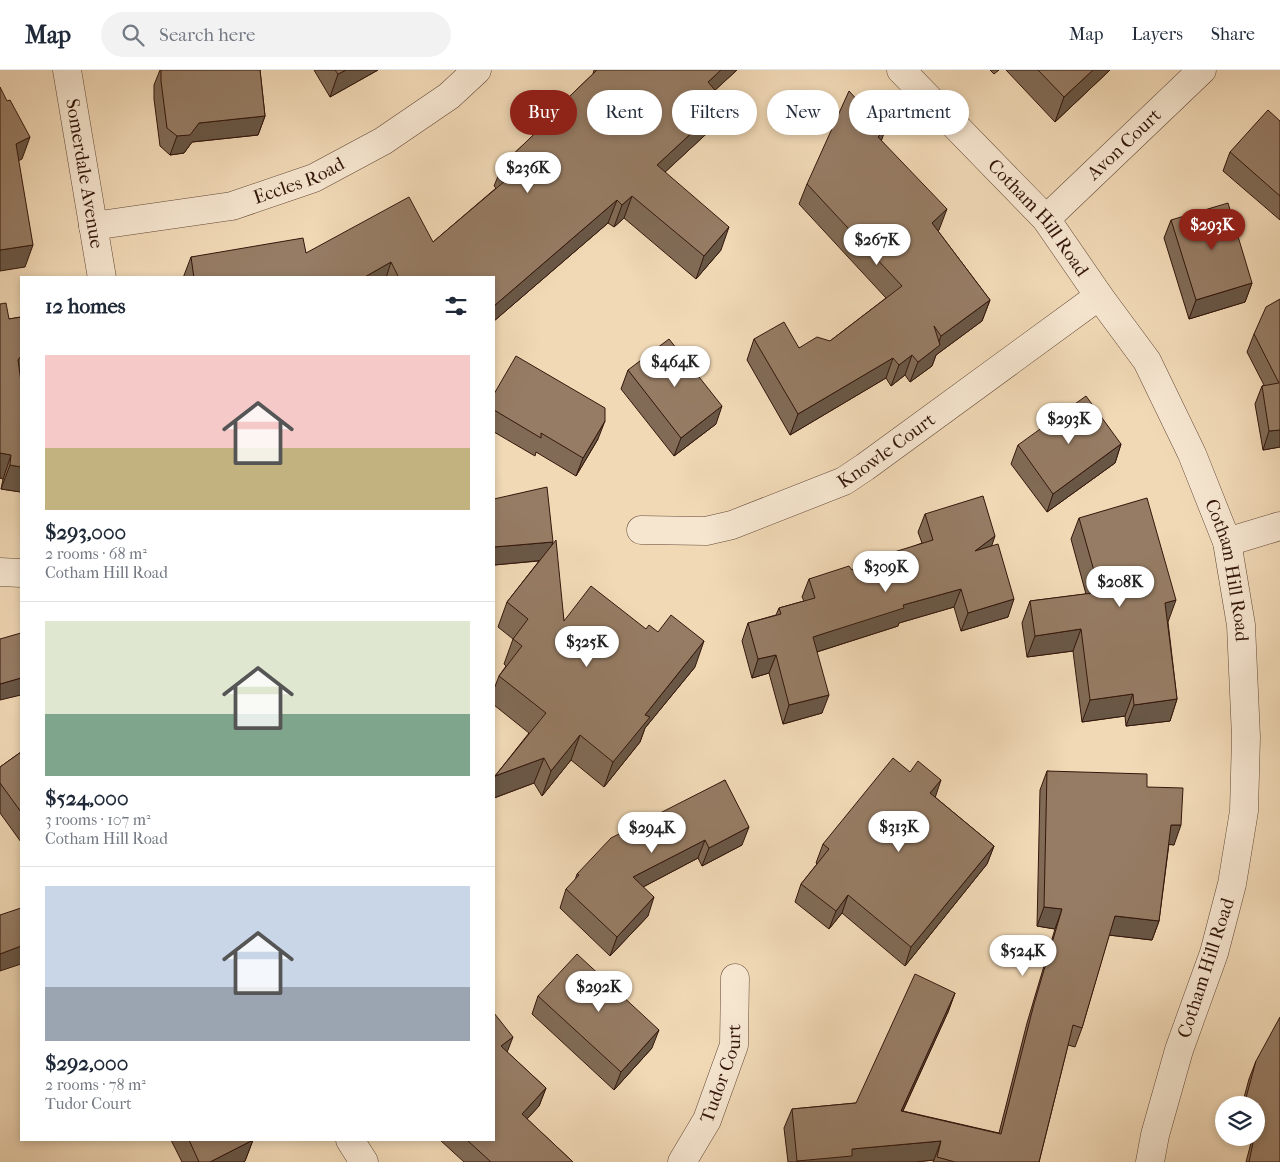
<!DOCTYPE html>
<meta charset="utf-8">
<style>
:root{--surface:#fff;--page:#f2f2f3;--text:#1f2937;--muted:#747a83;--line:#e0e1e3;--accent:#8f2418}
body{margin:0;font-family:"IM FELL French Canon",serif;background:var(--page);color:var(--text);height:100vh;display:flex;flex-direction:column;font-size:19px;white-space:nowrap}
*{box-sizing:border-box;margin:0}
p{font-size:16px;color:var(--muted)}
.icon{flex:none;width:28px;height:28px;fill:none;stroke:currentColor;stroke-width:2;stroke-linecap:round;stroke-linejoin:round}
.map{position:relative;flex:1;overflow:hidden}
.sheet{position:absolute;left:20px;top:206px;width:475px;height:865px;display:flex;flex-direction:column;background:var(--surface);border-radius:0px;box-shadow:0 2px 8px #0003}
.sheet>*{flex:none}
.banner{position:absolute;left:510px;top:20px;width:475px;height:45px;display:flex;gap:10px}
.tools{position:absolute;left:1215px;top:1026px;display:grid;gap:10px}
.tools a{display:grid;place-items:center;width:50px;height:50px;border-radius:50%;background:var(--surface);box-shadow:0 2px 8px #0003;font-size:25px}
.price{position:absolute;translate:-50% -42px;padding:0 11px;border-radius:18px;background:#fff;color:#222;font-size:16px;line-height:32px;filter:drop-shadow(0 1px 2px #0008)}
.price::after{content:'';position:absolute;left:50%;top:30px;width:15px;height:11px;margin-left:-8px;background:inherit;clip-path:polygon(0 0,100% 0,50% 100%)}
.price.selected{background:var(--accent);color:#fff}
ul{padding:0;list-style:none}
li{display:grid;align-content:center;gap:10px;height:265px;padding:0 25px}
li+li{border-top:1px solid var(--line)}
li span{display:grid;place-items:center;height:155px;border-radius:0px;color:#555}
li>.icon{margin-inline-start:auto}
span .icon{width:90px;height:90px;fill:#fffc;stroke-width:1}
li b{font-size:21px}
h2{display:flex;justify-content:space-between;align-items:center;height:60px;padding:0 25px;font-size:21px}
.chip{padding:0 18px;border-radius:22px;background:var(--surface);box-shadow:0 2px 8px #0003;font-size:18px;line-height:45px}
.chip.selected{background:var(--accent);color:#fff}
header{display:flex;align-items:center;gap:30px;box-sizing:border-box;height:70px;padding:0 25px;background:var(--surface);border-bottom:1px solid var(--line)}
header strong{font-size:24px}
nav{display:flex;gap:28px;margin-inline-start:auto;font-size:18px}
.search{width:350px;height:45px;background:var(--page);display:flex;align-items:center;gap:12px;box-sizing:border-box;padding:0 18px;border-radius:28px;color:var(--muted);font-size:19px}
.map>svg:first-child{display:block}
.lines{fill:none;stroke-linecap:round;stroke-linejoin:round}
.street-casing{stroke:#634836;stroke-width:29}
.street{stroke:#f6e6d0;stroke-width:28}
.wall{fill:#816b56;stroke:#34170c}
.shaded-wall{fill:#695746;stroke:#34170c}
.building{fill:#967c64;stroke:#34170c}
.labels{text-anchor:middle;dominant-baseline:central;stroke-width:5;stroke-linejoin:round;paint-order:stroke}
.street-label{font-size:19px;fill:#34170c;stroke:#f6e6d0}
</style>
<header>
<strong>Map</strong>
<div class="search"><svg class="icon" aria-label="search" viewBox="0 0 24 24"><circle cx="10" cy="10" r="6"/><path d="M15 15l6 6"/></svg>Search here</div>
<nav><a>Map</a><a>Layers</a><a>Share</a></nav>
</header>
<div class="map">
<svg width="1280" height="1092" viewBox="0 0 1280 1092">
<rect width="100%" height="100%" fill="#f1d9b6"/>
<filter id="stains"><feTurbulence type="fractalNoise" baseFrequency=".004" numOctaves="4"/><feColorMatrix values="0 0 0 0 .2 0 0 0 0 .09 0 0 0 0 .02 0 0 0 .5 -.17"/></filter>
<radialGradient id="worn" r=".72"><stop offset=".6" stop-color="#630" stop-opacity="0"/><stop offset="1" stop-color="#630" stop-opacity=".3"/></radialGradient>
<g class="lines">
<defs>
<g id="street">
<path id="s1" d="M67,0L102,208"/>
<path id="s2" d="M901,0L1046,149L1099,226L1147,291L1192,384L1227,472L1241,555L1246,667L1244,741L1232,814L1214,883L1179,980L1155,1065L1150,1092"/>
<path id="s3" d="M1046,149L1202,0"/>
<path id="s4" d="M93,156L232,136L314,108L383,71L449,26L477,0"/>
<path id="s5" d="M641,460L706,461L732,455L844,411L865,397L1099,226"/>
<path d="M1227,472L1280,456"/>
<path d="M0,502L21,503"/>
<path d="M350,1070L364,1092"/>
<path id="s6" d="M682,1092L707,1050L734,975L735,908"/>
</g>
</defs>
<!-- street casing -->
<use href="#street" class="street-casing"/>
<!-- street -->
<use href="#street" class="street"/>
</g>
<!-- wall -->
<path class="wall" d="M160,0H260L265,46L258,65L192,72L184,83L170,85L160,76L154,29V15Z
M314,0H378L330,27Z
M594,0H737L715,20L725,32L717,54L665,102L721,180L696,209L624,148L614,157L608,153L494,251V208H183L191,187L306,183L433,172L496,118L494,116L503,94L545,54L547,48L593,4Z
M990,0H999L994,4Z
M1006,0H1110L1055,52Z
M1280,51V150L1223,101L1230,82Z
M885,60L881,70L939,160L938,161L990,230L982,251L936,285L932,296L910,312L905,305L891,316L886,308L790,365L747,290L754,269L799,278L830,271L886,228L799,134L807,114Z
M1171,150L1252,213L1245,232L1189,249L1164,168Z
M1280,229V377L1263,380L1255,334L1262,316L1264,315L1247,282L1254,264Z
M0,234L9,249L21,247V299L20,301L21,312V422L1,419L3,409L0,408Z
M628,300L716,354L674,386L621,319Z
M494,324L598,369L576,406L536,382L535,386L494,362Z
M1121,374L1115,393L1047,442L1011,394L1018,375Z
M925,444L992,476L1008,547L961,561L954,537L899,553L898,556L817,582L822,643L783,654L769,603L752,608L742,571L748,553L776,545L779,538L804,531L802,527L809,509L852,500L922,473L918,462Z
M1079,448L1168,552L1177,629L1170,651L1126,656L1125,646L1082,652L1073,581L1027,587L1022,553L1030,531L1086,524L1071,469Z
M551,475L564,551L695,597L645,658L640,672L604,717L571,690L542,726L534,713L494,728V709L495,706L529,663L494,635V619L499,606L506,596L504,594L513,569L498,557L507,532L539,491L494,495Z
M21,682V772L0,743V697Z
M1047,701L1147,717L1174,775L1169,774L1159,851L1152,870L1109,865L1082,958L1075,977L1068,975L1039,1092H1040H933L934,1090L915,1092H788L784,1058L792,1039L856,1033L955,923L948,942L903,1041L999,1063L1027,953L1055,859L1037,856L1040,720Z
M725,710L742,775L702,796L698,788L643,817L648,846L610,886L560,838L566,819L575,810L577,804Z
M935,727L994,776L987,794L905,896L842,843L829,859L795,832L801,814L817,794L816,793L823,774Z
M538,926L652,978L614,1020L532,944Z
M507,982L546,1018L539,1036L527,1049L573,1092H464L440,1070H494Z
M1256,991L1280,1092H1246L1252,1069L1246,1068H1256V1035H1242L1249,1009Z
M171,1070H253L245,1091L243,1092H182Z"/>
<!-- shaded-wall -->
<path class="shaded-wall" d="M346,0H378L330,27L338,4Z
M721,0H737L699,35L708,12Z
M1093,0H1110L1055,52L1064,27Z
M725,32L717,54L648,118L657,95Z
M265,46L258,65L192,72L184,83L170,85L177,66L199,53Z
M885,60L878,81V67Z
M30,67L22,89L8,96L16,74Z
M632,126L624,148L614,157L622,135Z
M617,130L608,153L494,251V236Z
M947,139L939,160L924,174L932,153Z
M729,157L721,180L696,209L704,186Z
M33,175L25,197L0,201V180Z
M391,192L386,208H363Z
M1252,213L1245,232L1189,249L1196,230Z
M990,230L982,251L936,285L932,296L910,312L918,292L937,277L941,266Z
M912,285L905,305L891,316L899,295Z
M21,286V299L9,314L18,290Z
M893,288L886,308L790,365L798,344Z
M722,336L716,354L674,386L681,368Z
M605,351L598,369L576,406L583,388Z
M1280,360V377L1263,380L1269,361Z
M1121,374L1115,393L1047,442L1053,424Z
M0,383L11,385L3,409L0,408Z
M10,395L21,397V422L1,419Z
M995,466L989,484L975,481Z
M553,472L546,490L494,495V477Z
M961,519L954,537L899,553L898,556L807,585L813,567L903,535Z
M1014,529L1008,547L961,561L968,543Z
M1176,530L1168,552L1157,555L1165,533Z
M1081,559L1073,581L1027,587L1035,566Z
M704,571L695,597L645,658L640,672L604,717L613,692L645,645Z
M776,585L769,603L752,608L758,589Z
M21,608V625L0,630V614Z
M1133,624L1125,646L1082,652L1090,630Z
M829,625L822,643L783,654L789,635Z
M1177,629L1170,651L1126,656L1134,635Z
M580,665L571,690L542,726L551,701Z
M544,688L534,713L494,728V709L495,706Z
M941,710L935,728L930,723Z
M1171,755H1181L1174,775L1164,774Z
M749,757L742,775L702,796L709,778Z
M705,770L698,788L626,826L633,807Z
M994,776L987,794L905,896L911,877Z
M848,825L842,843L829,859L836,841Z
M654,827L648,846L610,886L617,867Z
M1044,837L1062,839L1055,859L1037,856Z
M1115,846L1159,851L1152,870L1108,865Z
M21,876V894L0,901V884Z
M955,923L948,942L894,1060L901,1041Z
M659,960L652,978L614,1020L621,1002Z
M513,967L506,985L501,976Z
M546,1018L539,1036L515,1062L522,1044Z
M253,1070L245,1091L243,1092H210Z
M941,1071L934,1090L915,1092H796L797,1091L852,1079Z"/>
<!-- building -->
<path class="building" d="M161,0H260L265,46L199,53L190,65L177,66L167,58L161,11Z
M335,0H346L338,4Z
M597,0H721L708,12L725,32L657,95L729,157L704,186L632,126L622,135L617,130L494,236V208H399L391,192L363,208H194L191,187L303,168L306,183L409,127L433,172L512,105L503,94L549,50L547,48Z
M1038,0H1093L1064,27Z
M0,17L7,31L10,30L30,67L16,74L33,175L0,180Z
M849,21L885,60L878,67L947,139L932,153L990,230L941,266L934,256L940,275L918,292L912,285L899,295L893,288L798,344L754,269L784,252L799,278L817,267L830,271L902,216L807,114Z
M1268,40L1280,51V126L1230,82Z
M1228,133L1252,213L1196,230L1171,150Z
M1280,229V360L1269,361L1262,316L1279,313L1254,264L1266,237Z
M6,233L9,249L21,247V286L18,290L21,312V397L10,395L11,385L0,383V234Z
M669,269L722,336L681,368L628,300Z
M516,286L605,338V351L583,388L541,363V368L494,340V324Z
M1086,326L1121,374L1053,424L1018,375Z
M547,417L553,472L494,477V429Z
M983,426L995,466L975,481L998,474L1014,529L968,543L961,519L903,535L904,538L813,567L829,625L789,635L776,585L758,589L748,553L781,544L779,538L815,528L809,509L849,496L852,500L865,491L933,470L925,444Z
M1147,428L1176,530L1165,533L1177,629L1134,635L1133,624L1090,630L1081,559L1035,566L1030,531L1100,522L1079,448Z
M556,470L564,551L591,516L646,559L649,555L658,562L671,545L704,571L645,645L650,647L613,692L580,665L551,701L544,688L495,706L546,643L499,606L522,576L513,569L528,549L507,532Z
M21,563V608L0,614V569Z
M21,682V742L0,713V697Z
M893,688L910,702L918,691L941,710L930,723L994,776L911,877L848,825L836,841L801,814L829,779L823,774Z
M1047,701L1147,704V717L1183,718L1181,755H1171L1159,851L1115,846L1082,958L1073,955L1039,1092H1040H955L937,1087L941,1071L852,1079V1086L797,1091L792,1039L856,1033L915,904L955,923L901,1041L1001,1064L1034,934L1062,839L1044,837Z
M725,710L749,757L709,778L705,770L633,807L654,827L617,867L566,819L579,805L577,804L611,768Z
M21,838V876L0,884V845Z
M577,884L659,960L621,1002L538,926Z
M494,943L513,967L501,976L546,1018L522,1044L573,1092H491L467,1070H494Z
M1280,947V1092H1249L1254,1068H1256V1059L1258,1051L1256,1050V1035H1244L1256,991Z
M189,1070H253L210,1092H199Z"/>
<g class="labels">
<!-- street labels -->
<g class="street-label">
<text stroke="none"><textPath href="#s3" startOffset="108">Avon Court</textPath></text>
<text stroke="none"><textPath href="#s1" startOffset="105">Somerdale Avenue</textPath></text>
<text stroke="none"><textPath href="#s4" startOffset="212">Eccles Road</textPath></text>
<text stroke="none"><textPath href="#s2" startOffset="202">Cotham Hill Road</textPath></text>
<text stroke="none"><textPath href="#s5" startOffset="264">Knowle Court</textPath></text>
<text stroke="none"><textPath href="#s2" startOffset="608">Cotham Hill Road</textPath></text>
<text transform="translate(1206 898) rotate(-72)">Cotham Hill Road</text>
<text stroke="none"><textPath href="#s6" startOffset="98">Tudor Court</textPath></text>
</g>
</g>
<rect width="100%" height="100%" filter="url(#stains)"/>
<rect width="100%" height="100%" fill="url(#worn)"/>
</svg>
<div class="tools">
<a><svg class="icon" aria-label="layers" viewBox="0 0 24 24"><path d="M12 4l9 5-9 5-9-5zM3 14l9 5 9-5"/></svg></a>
</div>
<b class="price" style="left:528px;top:124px">$236K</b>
<b class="price selected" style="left:1212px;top:181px">$293K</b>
<b class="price" style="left:877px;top:196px">$267K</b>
<b class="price" style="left:675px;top:318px">$464K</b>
<b class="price" style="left:1069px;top:375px">$293K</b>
<b class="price" style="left:886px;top:523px">$309K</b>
<b class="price" style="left:1120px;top:538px">$208K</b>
<b class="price" style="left:587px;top:598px">$325K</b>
<b class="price" style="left:899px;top:783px">$313K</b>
<b class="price" style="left:652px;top:784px">$294K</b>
<b class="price" style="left:1023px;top:907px">$524K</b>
<b class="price" style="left:599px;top:943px">$292K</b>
<div class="banner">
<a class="chip selected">Buy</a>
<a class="chip">Rent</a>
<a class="chip">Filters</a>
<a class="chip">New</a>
<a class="chip">Apartment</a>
</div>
<section class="sheet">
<h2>12 homes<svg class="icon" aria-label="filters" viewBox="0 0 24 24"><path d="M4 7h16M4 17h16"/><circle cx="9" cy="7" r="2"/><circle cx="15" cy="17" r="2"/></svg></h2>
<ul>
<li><span style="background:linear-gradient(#f6c9c9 60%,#c2b280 0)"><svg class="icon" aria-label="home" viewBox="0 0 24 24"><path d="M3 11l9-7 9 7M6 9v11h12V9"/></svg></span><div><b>$293,000</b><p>2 rooms · 68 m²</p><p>Cotham Hill Road</p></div></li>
<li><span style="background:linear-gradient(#dfe7d0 60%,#7fa58c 0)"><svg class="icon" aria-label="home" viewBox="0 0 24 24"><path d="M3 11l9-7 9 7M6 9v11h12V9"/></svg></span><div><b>$524,000</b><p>3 rooms · 107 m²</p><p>Cotham Hill Road</p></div></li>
<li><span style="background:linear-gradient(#c9d6e8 65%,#9aa5b1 0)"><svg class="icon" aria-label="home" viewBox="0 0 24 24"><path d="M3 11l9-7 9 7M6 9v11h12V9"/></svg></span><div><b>$292,000</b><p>2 rooms · 78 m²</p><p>Tudor Court</p></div></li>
</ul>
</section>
</div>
